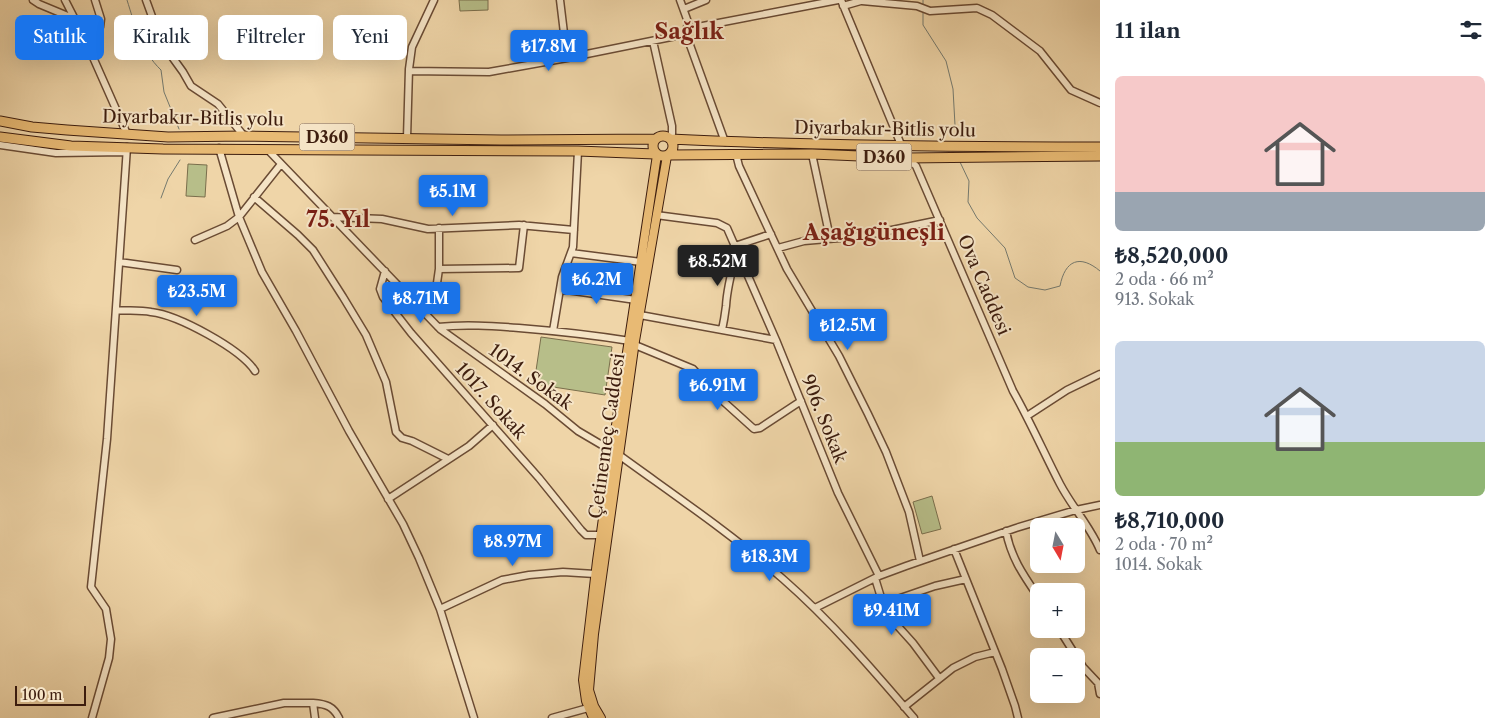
<!DOCTYPE html>
<html lang="tr">
<meta charset="utf-8">
<style>
:root{--surface:#fff;--page:#f2f2f3;--text:#1f2937;--muted:#747a83;--accent:#1a73e8}
body{margin:0;font-family:"Libre Caslon Text",serif;background:var(--page);color:var(--text);height:100vh;display:flex;flex-direction:column;font-size:19px;white-space:nowrap}
*{box-sizing:border-box;margin:0}
p{font-size:16px;color:var(--muted)}
.icon{flex:none;width:28px;height:28px;fill:none;stroke:currentColor;stroke-width:2;stroke-linecap:round;stroke-linejoin:round}
.map{position:relative;flex:1;overflow:hidden}
.sheet{display:flex;flex-direction:column;background:var(--surface);width:400px}
.sheet>*{flex:none}
.hud{position:absolute;left:15px;top:15px;width:475px;height:45px;display:flex;gap:10px}
.needle{width:32px;rotate:170deg}
.buttons{position:absolute;left:1030px;top:518px;display:grid;gap:10px}
.buttons a{display:grid;place-items:center;width:55px;height:55px;border-radius:8px;background:var(--surface);box-shadow:0 5px 20px #0002;font-size:25px}
.scale{position:absolute;left:15px;bottom:12px;width:71px;box-sizing:border-box;padding-left:5px;border:2px solid #3d1d0e;border-top:0;font-size:14px;line-height:18px;white-space:nowrap;color:#3d1d0e;-webkit-text-stroke:4px #f5e4c6;paint-order:stroke}
.price{position:absolute;translate:-50% -42px;padding:0 11px;border-radius:5px;background:var(--accent);color:#fff;font-size:16px;line-height:32px;filter:drop-shadow(0 1px 2px #0008)}
.price::after{content:'';position:absolute;left:50%;top:30px;width:15px;height:11px;margin-left:-8px;background:inherit;clip-path:polygon(0 0,100% 0,50% 100%)}
.price.on{background:#222;color:#fff}
ul{padding:0;list-style:none}
li{display:grid;align-content:center;gap:10px;height:265px;padding:0 15px}
li span{display:grid;place-items:center;height:155px;border-radius:8px;color:#555}
li>.icon{margin-inline-start:auto}
span .icon{width:90px;height:90px;fill:#fffc;stroke-width:1}
li b{font-size:21px}
h2{display:flex;justify-content:space-between;align-items:center;height:60px;padding:0 15px;font-size:21px}
.tag{padding:0 18px;border-radius:8px;background:var(--surface);box-shadow:0 5px 20px #0002;font-size:18px;line-height:45px}
.tag.on{background:var(--accent);color:#fff}
main{display:flex;flex:1;min-height:0}
.map>svg:first-child{display:block}
.green{fill:#b7be89;stroke:#7a6e4c}
.lines{fill:none;stroke-linecap:round;stroke-linejoin:round}
.stream{stroke:#757a6f;stroke-width:1}
.minor-casing{stroke:#6a4b34;stroke-width:9}
.major-casing{stroke:#3d1d0e;stroke-width:10}
.highway-casing{stroke:#3d1d0e;stroke-width:11}
.minor{stroke:#f5e4c6;stroke-width:6}
.major{stroke:#e8ba74;stroke-width:8}
.highway{stroke:#e8ba74;stroke-width:9}
.labels{text-anchor:middle;dominant-baseline:central;stroke-width:4;stroke-linejoin:round;paint-order:stroke}
.shield{fill:#f5e4c6;stroke:#745945;stroke-width:1}
.shield-label{font-size:16px;font-weight:bold;fill:#3d1d0e}
.street-label{font-size:18px;fill:#3d1d0e;stroke:#f5e4c6}
.district-label{font-size:22px;font-weight:bold;fill:#7a1f14;stroke:#f5e4c6}
</style>
<main>
<div class="map">
<svg width="1100" height="718" viewBox="0 0 1100 718">
<rect width="100%" height="100%" fill="#efd5a8"/>
<filter id="stains"><feTurbulence type="fractalNoise" baseFrequency=".004" numOctaves="4"/><feColorMatrix values="0 0 0 0 .2 0 0 0 0 .09 0 0 0 0 .02 0 0 0 .5 -.17"/></filter>
<radialGradient id="worn" r=".72"><stop offset=".6" stop-color="#630" stop-opacity="0"/><stop offset="1" stop-color="#630" stop-opacity=".3"/></radialGradient>
<!-- green -->
<path class="green" d="M459,0H488V10L460,11Z
M188,164L207,165L205,197L186,196Z
M541,337L612,347L605,395L534,384Z
M932,496L941,529L922,534L913,502Z"/>
<g class="lines">
<!-- stream -->
<path class="stream" d="M127,0C135,25 141,51 161,70L164,92L179,129
M923,0V6
M923,10V25L946,61L953,89L955,125L958,131
M960,162L969,181L968,202L977,218L1005,248L1015,278L1028,287L1045,290L1060,286C1065,260 1080,254 1100,271
M161,198L168,179L180,160"/>
<defs>
<path id="minor" d="M33,0L39,4L75,19
M65,0L84,37L127,134
M146,0L154,22L170,54L183,72L191,86L218,104L244,136
M560,0L567,58
M680,0L688,22L686,34L725,142
M841,0L902,147L907,158L916,166L1013,391C1030,421 1044,453 1060,484C1072,507 1090,526 1100,550
M862,1L917,6L930,11L977,8L992,15L1040,51L1071,90L1100,103
M843,6L864,0
M684,9L706,0
M687,29L838,0
M84,37L100,27L101,19L95,0
M653,41L672,126V134L670,139
M409,71L489,72L567,58L686,34
M407,138L409,69L412,47L434,0
M0,145L56,153L125,152
M219,148L239,217L262,272L296,331L349,431L403,524L419,558L440,609L474,718
M268,150L440,329L545,404L578,431L612,451
M736,154L739,166L787,269L839,356L868,414L886,452L909,512L920,561
M812,154L830,238
M254,197L298,235L313,250L343,297L366,335L386,382L396,432L402,438L412,441L448,459
M656,215L717,223L727,228L776,340L838,493L879,576
M332,217L382,219L428,229L519,225L574,230
M195,240L227,226L239,217L281,164
M735,246L771,234
M778,248L804,241L863,236L940,220
M571,253L641,262
M119,262L177,270
M439,269L519,268L524,225
M385,271L380,289L383,297L411,333L539,478L581,530L586,535H601
M437,283L439,269V228
M560,289L636,300
M116,310C128,311 140,310 151,312C178,315 241,349 255,371
M640,315L776,340
M438,327C465,324 492,326 519,328C556,331 593,335 630,341
M722,330C724,321 725,314 726,306C727,288 732,269 737,251
M553,331L562,277L573,247L578,151
M635,345L693,369L714,393L754,429L760,428L801,401
M1027,416L1067,390L1100,374
M619,455C674,495 732,534 783,579C831,621 873,670 914,718
M388,499L469,446L493,425
M1006,531C1011,558 1024,576 1039,598
M954,549L1002,669L1015,706L1018,718
M875,578L883,604L895,623L913,643L939,678
M883,604L935,586L966,579
M815,608L879,576L906,566L1016,528L1076,510L1100,505
M440,609L502,580L529,575L563,572L595,574
M1059,629L1083,667L1098,683L1100,694
M904,707L953,668L975,657L995,652
M92,718L109,658L111,639L106,609L91,587L107,439L127,147
M213,718L284,703H313
M315,718L313,703C326,704 333,706 339,718
M552,718L588,708"/>
<path id="major" d="M593,718L586,701L583,680L597,561L617,418L657,155
M601,718L594,706L589,690L594,634L635,341L667,156"/>
<path id="highway" d="M0,121L32,127L67,130L168,137L244,136L501,140L655,139
M653 146a10 10 0 1 1 20 0a10 10 0 1 1-20 0Z
M0,137L71,146L163,149L578,151L655,154
M670,139C813,146 956,147 1100,147
M669,155L812,154L907,158L1100,156"/>
</defs>
<!-- minor casing -->
<use href="#minor" class="minor-casing"/>
<!-- major casing -->
<use href="#major" class="major-casing"/>
<!-- highway casing -->
<use href="#highway" class="highway-casing"/>
<!-- minor -->
<use href="#minor" class="minor"/>
<!-- major -->
<use href="#major" class="major"/>
<!-- highway -->
<use href="#highway" class="highway"/>
</g>
<g class="labels">
<!-- shield labels -->
<g class="shield">
<rect x="299.5" y="123.5" width="55" height="27" rx="4"/>
<rect x="856.5" y="143.5" width="55" height="27" rx="4"/>
</g>
<g class="shield-label">
<text x="327" y="137">D360</text>
<text x="884" y="157">D360</text>
</g>
<!-- street labels -->
<g class="street-label">
<text transform="translate(193 118) rotate(1)">Diyarbakır-Bitlis yolu</text>
<text transform="translate(885 129) rotate(1)">Diyarbakır-Bitlis yolu</text>
<text transform="translate(984 285) rotate(67)">Ova Caddesi</text>
<text transform="translate(531 377) rotate(36)">1014. Sokak</text>
<text transform="translate(491 401) rotate(48)">1017. Sokak</text>
<text transform="translate(824 419) rotate(68)">906. Sokak</text>
<text transform="translate(607 436) rotate(-82)">Çetinemeç Caddesi</text>
</g>
<!-- district labels -->
<g class="district-label">
<text x="689" y="31">Sağlık</text>
<text x="338" y="219">75. Yıl</text>
<text x="874" y="232">Aşağıgüneşli</text>
</g>
</g>
<rect width="100%" height="100%" filter="url(#stains)"/>
<rect width="100%" height="100%" fill="url(#worn)"/>
</svg>
<div class="buttons">
<a><svg class="needle" viewBox="-14 -14 28 28"><path d="M0-13l5 13h-10z" fill="#e53935"/><path d="M0 13l5-13h-10z" fill="#747a83"/></svg></a>
<a>+</a>
<a>−</a>
</div>
<div class="scale">100 m</div>
<b class="price" style="left:549px;top:72px">₺17.8M</b>
<b class="price" style="left:453px;top:217px">₺5.1M</b>
<b class="price on" style="left:718px;top:287px">₺8.52M</b>
<b class="price" style="left:597px;top:305px">₺6.2M</b>
<b class="price" style="left:197px;top:317px">₺23.5M</b>
<b class="price" style="left:421px;top:324px">₺8.71M</b>
<b class="price" style="left:848px;top:351px">₺12.5M</b>
<b class="price" style="left:718px;top:411px">₺6.91M</b>
<b class="price" style="left:513px;top:567px">₺8.97M</b>
<b class="price" style="left:770px;top:582px">₺18.3M</b>
<b class="price" style="left:892px;top:636px">₺9.41M</b>
<div class="hud">
<a class="tag on">Satılık</a>
<a class="tag">Kiralık</a>
<a class="tag">Filtreler</a>
<a class="tag">Yeni</a>
</div>
</div>
<section class="sheet">
<h2>11 ilan<svg class="icon" aria-label="filters" viewBox="0 0 24 24"><path d="M4 7h16M4 17h16"/><circle cx="9" cy="7" r="2"/><circle cx="15" cy="17" r="2"/></svg></h2>
<ul>
<li><span style="background:linear-gradient(#f6c9c9 75%,#9aa5b1 0)"><svg class="icon" aria-label="home" viewBox="0 0 24 24"><path d="M3 11l9-7 9 7M6 9v11h12V9"/></svg></span><div><b>₺8,520,000</b><p>2 oda · 66 m²</p><p>913. Sokak</p></div></li>
<li><span style="background:linear-gradient(#c9d6e8 65%,#8fb573 0)"><svg class="icon" aria-label="home" viewBox="0 0 24 24"><path d="M3 11l9-7 9 7M6 9v11h12V9"/></svg></span><div><b>₺8,710,000</b><p>2 oda · 70 m²</p><p>1014. Sokak</p></div></li>
</ul>
</section>
</main>
